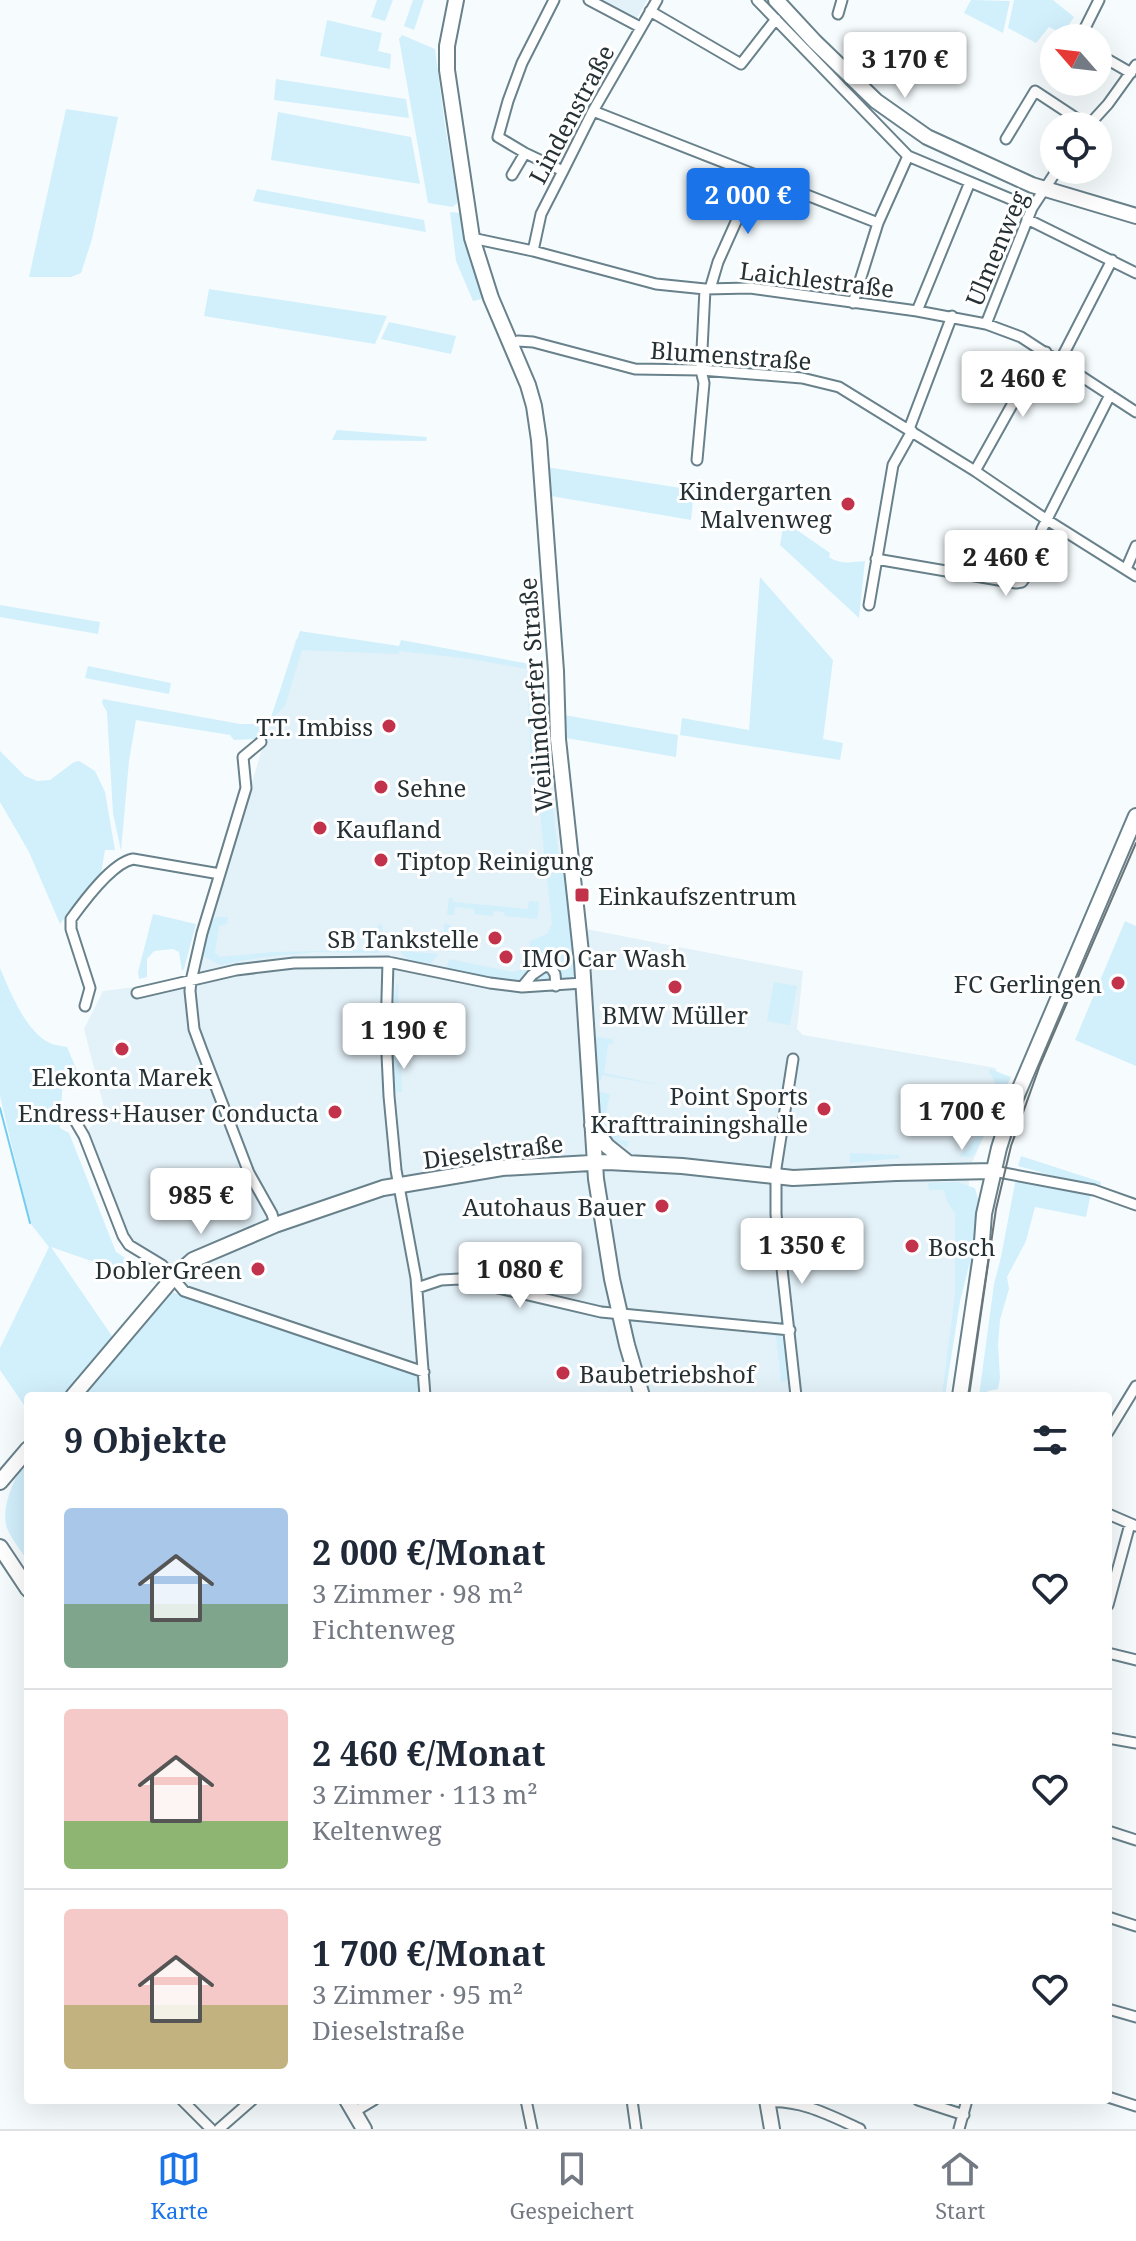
<!DOCTYPE html>
<html lang="de">
<meta charset="utf-8">
<style>
:root{--surface:#fff;--page:#f6f6f7;--text:#1f2937;--muted:#747a83;--line:#e0e1e3;--accent:#1a73e8}
body{margin:0;font-family:"Noto Serif",serif;background:var(--page);color:var(--text);height:100vh;display:flex;flex-direction:column;font-size:30px;white-space:nowrap}
*{box-sizing:border-box;margin:0}
p{font-size:26px;color:var(--muted)}
.icon{flex:none;width:44px;height:44px;fill:none;stroke:currentColor;stroke-width:2;stroke-linecap:round;stroke-linejoin:round}
.map{position:relative;flex:1;overflow:hidden}
.drawer{position:absolute;left:24px;top:1392px;width:1088px;height:712px;display:flex;flex-direction:column;background:var(--surface);border-radius:8px;box-shadow:0 8px 32px #0002}
.drawer>*{flex:none}
.needle{width:52px;rotate:298deg}
.buttons{position:absolute;left:1040px;top:24px;display:grid;gap:16px}
.buttons a{display:grid;place-items:center;width:72px;height:72px;border-radius:50%;background:var(--surface);box-shadow:0 8px 32px #0002;font-size:40px}
.price{position:absolute;translate:-50% -68px;padding:0 18px;border-radius:8px;background:#fff;color:#222;font-size:26px;line-height:52px;filter:drop-shadow(0 2px 4px #0008)}
.price::after{content:'';position:absolute;left:50%;top:48px;width:24px;height:18px;margin-left:-12px;background:inherit;clip-path:polygon(0 0,100% 0,50% 100%)}
.price.selected{background:var(--accent);color:#fff}
ul{padding:0;list-style:none}
li{display:flex;align-items:center;gap:24px;height:200px;padding:0 40px}
li+li{border-top:2px solid var(--line)}
li span{display:grid;place-items:center;flex:none;width:224px;height:160px;border-radius:8px;color:#555}
li>.icon{margin-inline-start:auto}
span .icon{width:96px;height:96px;fill:#fffc;stroke-width:1}
li b{font-size:34px}
h2{display:flex;justify-content:space-between;align-items:center;height:96px;padding:0 40px;font-size:34px}
.tab-bar{display:flex;justify-content:space-around;align-items:center;height:112px;border-top:2px solid var(--line);background:var(--surface);font-size:22px;color:var(--muted)}
.tab-bar a{display:grid;justify-items:center;gap:4px}
.tab-bar .selected{color:var(--accent)}
.map>svg:first-child{display:block}
.built{fill:#e3f1f8}
.green{fill:#d2effc}
.lines{fill:none;stroke-linecap:round;stroke-linejoin:round}
.stream{stroke:#75ccef;stroke-width:2}
.street-casing{stroke:#68818b;stroke-width:13}
.secondary-casing{stroke:#68818b;stroke-width:18}
.street{stroke:#fff;stroke-width:9}
.secondary{stroke:#fff;stroke-width:14}
.tram{stroke:#6b7477;stroke-width:2}
.poi-dot{fill:#c2324b;stroke:#fff;stroke-width:3}
.labels{text-anchor:middle;dominant-baseline:central;stroke-width:6;stroke-linejoin:round;paint-order:stroke}
.street-label{font-size:24px;fill:#263135;stroke:#fff}
.poi-label{font-size:24px;fill:#263135;stroke:#fff;text-anchor:end}
</style>
<div class="map">
<svg width="1136" height="2129" viewBox="0 0 1136 2129">
<rect width="100%" height="100%" fill="#f6fcfe"/>
<!-- built -->
<path class="built" d="M599,0H647L637,18Z
M296,639L459,652L545,669L571,984L583,982L575,929H586L803,971L797,1029L803,1035L996,1068L999,1103L971,1165L945,1396H422L299,1335L184,1294L128,1238L88,1131L104,1107L84,1029L103,991L191,980Z"/>
<!-- green -->
<path class="green" d="M377,0H393L385,21L371,17Z
M413,0H424L414,30L404,26Z
M971,0L1010,1L1003,33L964,13Z
M1014,0H1053L1074,17L1063,34L1049,27L1036,43L1008,28Z
M327,20L382,33L378,51L391,54L390,69L320,56Z
M402,35L435,49L445,126L457,196V203L453,207L428,203L399,39Z
M276,79L406,99L409,118L274,100Z
M66,109L118,117L92,239L81,273L71,277H29Z
M278,112L411,137L420,184L271,160Z
M257,189L424,220L426,232L253,201Z
M450,212L462,213L486,298L473,301L456,261Z
M209,289L387,316L375,344L204,316Z
M389,322L456,336L451,354L381,339Z
M337,430L427,437L426,441L332,440Z
M546,467L694,490L691,520L551,496Z
M784,521L830,553L829,557C841,565 851,562 865,561L859,618L780,545Z
M760,577L833,660L823,739L843,743L840,760L680,735L682,718L749,730Z
M0,605L100,622L98,634L0,617Z
M300,631L399,646L401,640L530,664L544,670L550,771L544,776L531,772L527,669L472,659L399,651L398,654L302,650L285,706L270,720Z
M88,666L171,683L169,694L85,678Z
M103,699L240,724H263L258,739L234,740L230,735L136,720L129,761L121,851L113,813L107,712L102,703Z
M564,715L678,735L676,757L566,738Z
M0,751L25,776L37,781L50,780L74,762L79,761L95,771L105,792L115,850H105L101,874L60,924L29,852L0,802Z
M553,808L559,859L566,862L580,946L574,976L556,986L522,987L445,973L449,959L513,972L523,969L528,959L530,941L547,934L552,924L540,812Z
M449,898H453V902L528,909L529,901L539,902L537,919L505,916L504,912L494,911L493,916L474,914V909L455,907L454,915H447Z
M153,914L196,924L184,969L182,971L179,952L173,949L154,951L147,959V977L139,979L138,972Z
M216,917H228L227,924L219,926L215,952L220,957L274,952L369,950L372,931H377L378,924L383,926L379,953L315,952L265,957L220,965L201,955L211,923Z
M1125,921L1136,926V1066L1075,1040Z
M446,923L464,933L457,934L455,952L443,951L444,926Z
M396,936L401,937L403,951L438,954L431,963C410,962 398,959 396,936Z
M0,968C10,991 25,1030 48,1042C53,1045 61,1046 67,1047L78,1073L63,1079L60,1128L69,1133L116,1252L157,1278L155,1283L51,1247L114,1339L64,1396H28V1411L0,1370V1348L49,1247L30,1223L0,1096Z
M774,982L797,986L790,1025L767,1021Z
M397,984L399,985L398,989L402,1092H396C393,1061 388,1013 397,984Z
M596,1037L612,1039L614,1043L608,1044L604,1073L665,1086L602,1075L601,1081L597,1080Z
M990,1069L1011,1077L975,1153L971,1157L959,1156C977,1137 1010,1098 989,1072Z
M599,1092L610,1094L605,1118L615,1122L614,1132L620,1134L619,1140L629,1141L627,1147L609,1138L601,1119Z
M850,1153L899,1155V1158L850,1163Z
M1021,1156L1101,1182L1100,1189L1018,1166Z
M1016,1178L1091,1193L1086,1217L1035,1207L1026,1241L1007,1277L1009,1289L1000,1320L998,1344L1000,1378L998,1389L988,1391L984,1396H979L994,1284L1001,1257Z
M957,1182L975,1188L978,1199L974,1258L955,1396H951L961,1329L964,1323L970,1261L960,1302L945,1396H942L955,1294V1213L947,1201L944,1190H929L928,1183Z
M172,1292L422,1377V1396H83L160,1299Z
M763,1330L774,1331L784,1339L788,1379L784,1382H781L776,1336L762,1335Z
M28,1457V1561C21,1551 12,1540 7,1528C0,1507 16,1474 28,1457Z"/>
<g class="lines">
<!-- stream -->
<path class="stream" d="M0,1108L30,1223"/>
<defs>
<path id="street" d="M554,0L522,63L508,101L498,137L525,153L563,171
M589,0L640,27
M757,0L908,156L1032,208
M650,11L741,64L776,19
M838,14L842,0
M1080,38L1099,0
M1098,54L1131,73
M593,111L878,223
M1088,126L1108,104L1136,65
M1006,139L1035,91L1088,126
M512,175L525,153
M1027,219L1136,273
M472,238L533,251L656,284L705,289L750,288L917,311L986,324L1021,337L1136,412
M533,251L541,214L563,171L593,111L657,0
M710,289L718,262L757,175
M853,303L878,223L908,156
M917,311L970,182
M986,324L1032,208L1057,170
M511,344L518,341L533,342L635,369L701,370L802,378L839,387L975,471L1047,520L1136,576
M1060,361L1112,260
M909,429L952,316
M697,460L704,383L701,370L705,289
M975,471L1013,403L1046,352
M876,559L1016,583L1022,582L1028,573L1042,529L1110,395
M1126,569L1136,546
M869,605L893,465L912,431
M261,742L243,757L246,788L202,933L191,981L190,991L194,1029L201,1048L249,1173L272,1214L275,1225
M388,962L386,1034L389,1096L396,1170L416,1278L425,1396
M522,987L532,975L545,966L551,968L555,974L556,986
M137,993L236,970L294,963L388,962L490,983L522,987L583,983
M85,1006L90,988L71,929V919C84,901 112,863 133,859L220,874
M793,1059L776,1168V1214L796,1396
M74,1119L84,1136L123,1236L129,1245L162,1265L184,1291L424,1372
M993,1171L1094,1190L1136,1205
M417,1288L441,1280L460,1279L601,1312L790,1330
M1108,1432L1136,1386
M1108,1514L1136,1526
M1108,1605L1130,1524
M1108,1653L1136,1660
M1108,1738L1136,1743
M1108,1831L1136,1840
M1108,1917L1136,1926
M1108,2009L1136,2017
M1108,2097L1136,2106
M182,2100L211,2129
M526,2100L532,2129
M632,2100L636,2129
M918,2100L964,2115
M768,2102C802,2100 829,2115 860,2129
M354,2112L374,2100
M219,2129L252,2100
M959,2129L967,2100"/>
<path id="secondary" d="M456,0L447,46V70L472,238L491,298L528,385L534,406L539,440L556,671L558,739L582,962L596,1179L612,1279L627,1345L642,1396
M776,0L815,42L876,101L927,137L1032,185L1136,216
M592,1125L607,1146L627,1162
M73,1396L173,1278L193,1260L275,1225L383,1188L502,1168L608,1162L682,1166L793,1178L896,1173L993,1171
M960,1396L981,1255L984,1214L999,1148L1012,1107L1136,816
M0,1482L28,1449
M0,1547L28,1589
M347,2100L364,2129
M767,2100L772,2129"/>
</defs>
<!-- street casing -->
<use href="#street" class="street-casing"/>
<!-- secondary casing -->
<use href="#secondary" class="secondary-casing"/>
<!-- street -->
<use href="#street" class="street"/>
<!-- secondary -->
<use href="#secondary" class="secondary"/>
<!-- tram -->
<path class="tram" d="M969,1396L996,1209L1011,1146L1040,1065L1136,843"/>
</g>
<!-- markers -->
<g class="poi-dot">
<circle cx="848" cy="504" r="8"/>
<circle cx="389" cy="726" r="8"/>
<circle cx="381" cy="787" r="8"/>
<circle cx="320" cy="828" r="8"/>
<circle cx="381" cy="860" r="8"/>
<rect x="574" y="887" width="16" height="16" rx="4"/>
<circle cx="495" cy="938" r="8"/>
<circle cx="506" cy="957" r="8"/>
<circle cx="1118" cy="983" r="8"/>
<circle cx="675" cy="987" r="8"/>
<circle cx="122" cy="1049" r="8"/>
<circle cx="824" cy="1109" r="8"/>
<circle cx="335" cy="1112" r="8"/>
<circle cx="662" cy="1206" r="8"/>
<circle cx="912" cy="1246" r="8"/>
<circle cx="258" cy="1269" r="8"/>
<circle cx="563" cy="1373" r="8"/>
</g>
<g class="labels">
<!-- street labels -->
<g class="street-label">
<text transform="translate(571 114) rotate(-62)">Lindenstraße</text>
<text transform="translate(996 248) rotate(-67)">Ulmenweg</text>
<text transform="translate(817 279) rotate(7)">Laichlestraße</text>
<text transform="translate(731 355) rotate(4)">Blumenstraße</text>
<text transform="translate(535 695) rotate(-94)">Weilimdorfer Straße</text>
<text transform="translate(493 1151) rotate(-7)">Dieselstraße</text>
</g>
<!-- poi labels -->
<g class="poi-label">
<text x="832" y="490">Kindergarten<tspan x="832" dy="28">Malvenweg</tspan></text>
<text x="373" y="726">T.T. Imbiss</text>
<text x="397" y="787" text-anchor="start">Sehne</text>
<text x="336" y="828" text-anchor="start">Kaufland</text>
<text x="397" y="860" text-anchor="start">Tiptop Reinigung</text>
<text x="598" y="895" text-anchor="start">Einkaufszentrum</text>
<text x="479" y="938">SB Tankstelle</text>
<text x="522" y="957" text-anchor="start">IMO Car Wash</text>
<text x="1102" y="983">FC Gerlingen</text>
<text x="675" y="1014" text-anchor="middle">BMW Müller</text>
<text x="122" y="1076" text-anchor="middle">Elekonta Marek</text>
<text x="808" y="1095">Point Sports<tspan x="808" dy="28">Krafttrainingshalle</tspan></text>
<text x="319" y="1112">Endress+Hauser Conducta</text>
<text x="646" y="1206">Autohaus Bauer</text>
<text x="928" y="1246" text-anchor="start">Bosch</text>
<text x="242" y="1269">DoblerGreen</text>
<text x="579" y="1373" text-anchor="start">Baubetriebshof</text>
</g>
</g>
</svg>
<div class="buttons">
<a><svg class="needle" viewBox="-14 -14 28 28"><path d="M0-13l5 13h-10z" fill="#e53935"/><path d="M0 13l5-13h-10z" fill="#747a83"/></svg></a>
<a><svg class="icon" aria-label="locate" viewBox="0 0 24 24"><circle cx="12" cy="12" r="6"/><path d="M12 2v4M12 18v4M2 12h4M18 12h4"/></svg></a>
</div>
<b class="price" style="left:905px;top:100px">3 170 €</b>
<b class="price selected" style="left:748px;top:236px">2 000 €</b>
<b class="price" style="left:1023px;top:419px">2 460 €</b>
<b class="price" style="left:1006px;top:598px">2 460 €</b>
<b class="price" style="left:404px;top:1071px">1 190 €</b>
<b class="price" style="left:962px;top:1152px">1 700 €</b>
<b class="price" style="left:201px;top:1236px">985 €</b>
<b class="price" style="left:802px;top:1286px">1 350 €</b>
<b class="price" style="left:520px;top:1310px">1 080 €</b>
<section class="drawer">
<h2>9 Objekte<svg class="icon" aria-label="filters" viewBox="0 0 24 24"><path d="M4 7h16M4 17h16"/><circle cx="9" cy="7" r="2"/><circle cx="15" cy="17" r="2"/></svg></h2>
<ul>
<li><span style="background:linear-gradient(#a9c7e8 60%,#7fa58c 0)"><svg class="icon" aria-label="home" viewBox="0 0 24 24"><path d="M3 11l9-7 9 7M6 9v11h12V9"/></svg></span><div><b>2 000 €/Monat</b><p>3 Zimmer · 98 m²</p><p>Fichtenweg</p></div><svg class="icon" aria-label="heart" viewBox="0 0 24 24"><path d="M12 20l-8-8c-3-5 5-10 8-4 3-6 11-1 8 4z"/></svg></li>
<li><span style="background:linear-gradient(#f6c9c9 70%,#8fb573 0)"><svg class="icon" aria-label="home" viewBox="0 0 24 24"><path d="M3 11l9-7 9 7M6 9v11h12V9"/></svg></span><div><b>2 460 €/Monat</b><p>3 Zimmer · 113 m²</p><p>Keltenweg</p></div><svg class="icon" aria-label="heart" viewBox="0 0 24 24"><path d="M12 20l-8-8c-3-5 5-10 8-4 3-6 11-1 8 4z"/></svg></li>
<li><span style="background:linear-gradient(#f6c9c9 60%,#c2b280 0)"><svg class="icon" aria-label="home" viewBox="0 0 24 24"><path d="M3 11l9-7 9 7M6 9v11h12V9"/></svg></span><div><b>1 700 €/Monat</b><p>3 Zimmer · 95 m²</p><p>Dieselstraße</p></div><svg class="icon" aria-label="heart" viewBox="0 0 24 24"><path d="M12 20l-8-8c-3-5 5-10 8-4 3-6 11-1 8 4z"/></svg></li>
</ul>
</section>
</div>
<nav class="tab-bar">
<a class="selected"><svg class="icon" aria-label="map" viewBox="0 0 24 24"><path d="M3 6l6-2 6 2 6-2v14l-6 2-6-2-6 2zM9 4v14M15 6v14"/></svg>Karte</a>
<a><svg class="icon" aria-label="saved" viewBox="0 0 24 24"><path d="M7 4h10v16l-5-4-5 4z"/></svg>Gespeichert</a>
<a><svg class="icon" aria-label="home" viewBox="0 0 24 24"><path d="M3 11l9-7 9 7M6 9v11h12V9"/></svg>Start</a>
</nav>
